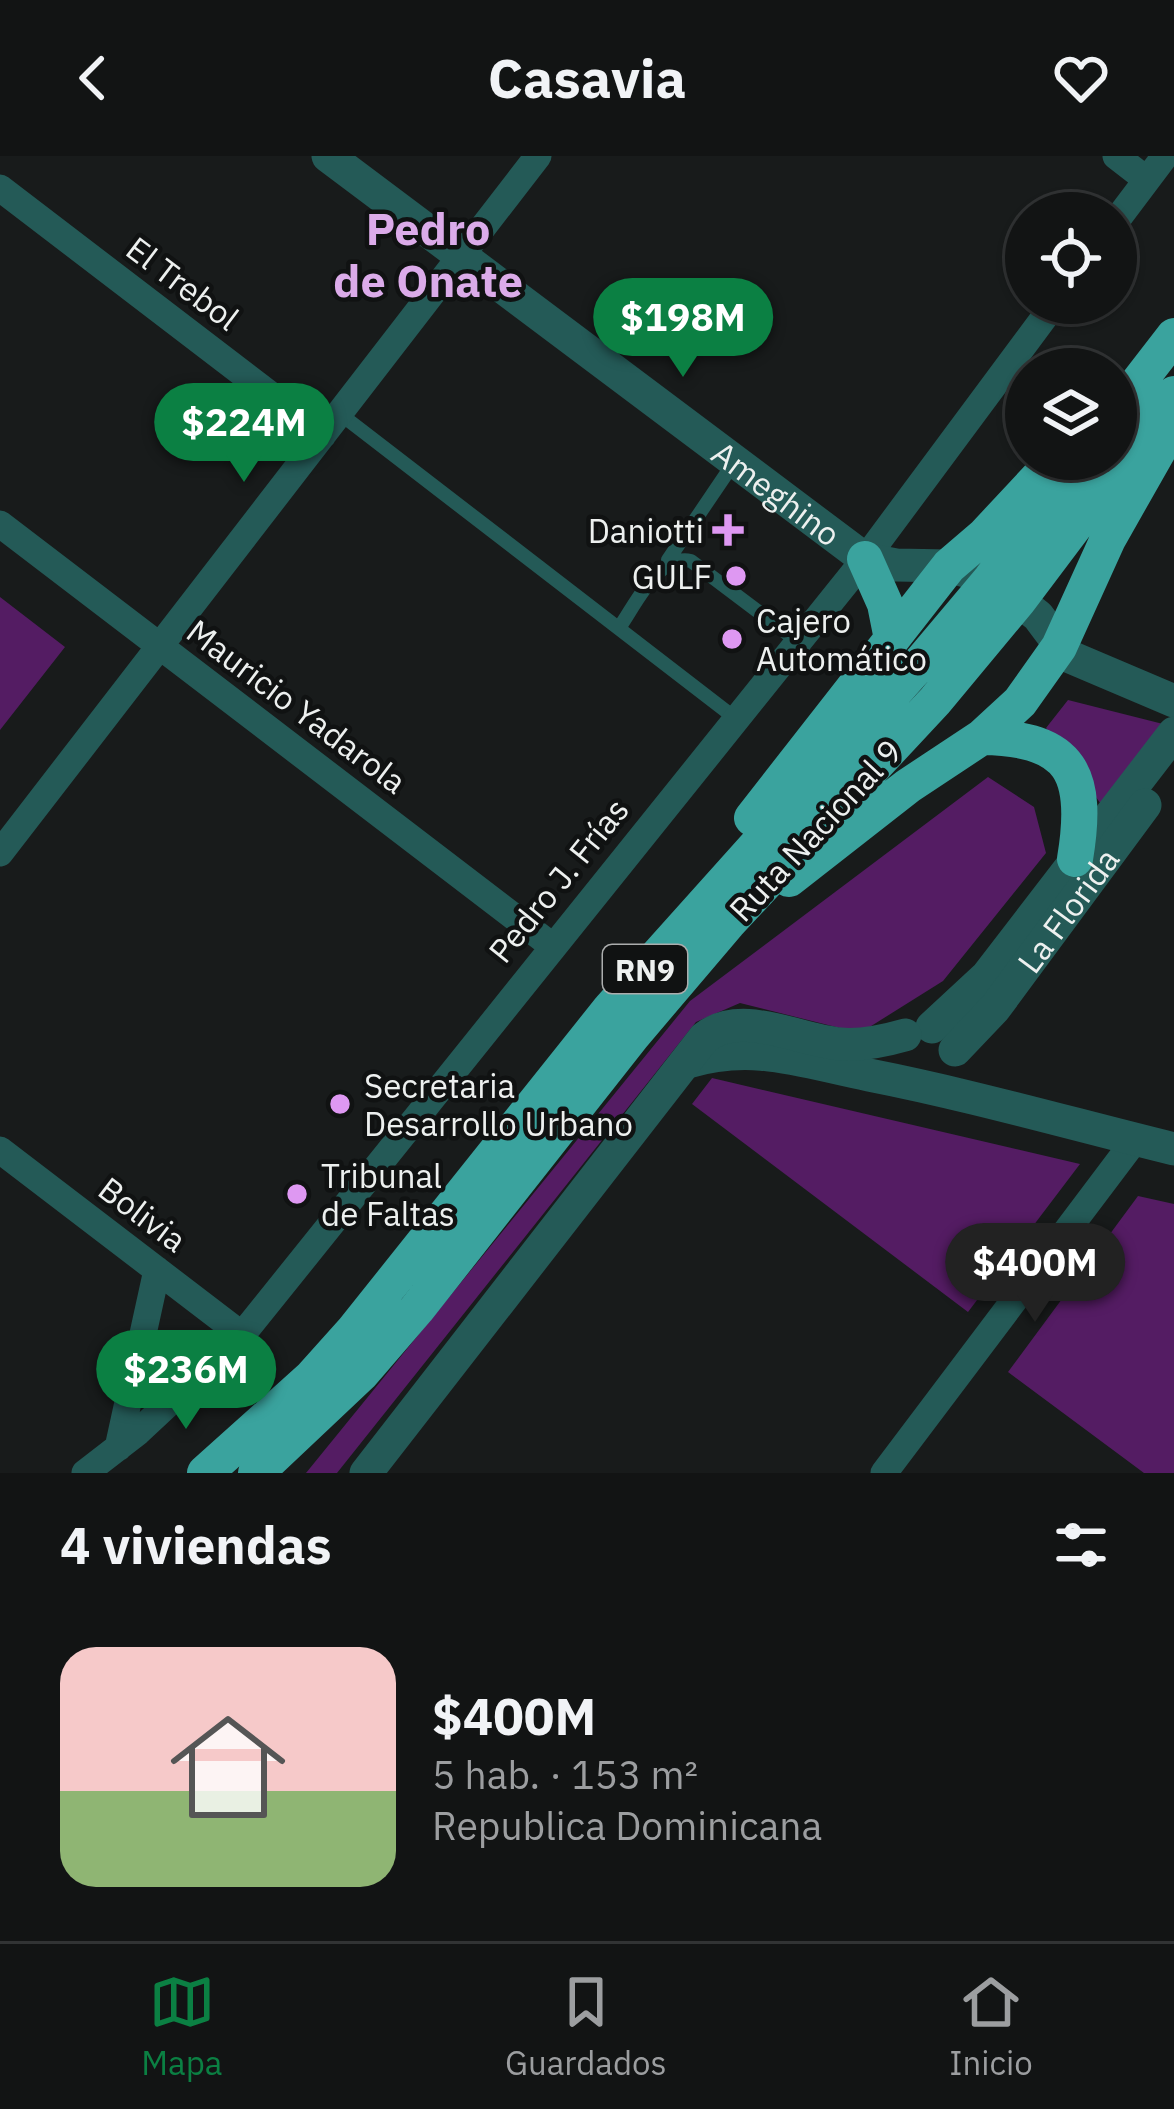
<!DOCTYPE html>
<html lang="es">
<meta charset="utf-8">
<style>
:root{--surface:#121414;--page:#1b1d1d;--text:#f1f3f6;--muted:#9c9ea0;--line:#313334;--accent:#0b8043}
body{margin:0;font-family:"IBM Plex Sans",sans-serif;background:var(--page);color:var(--text);height:100vh;display:flex;flex-direction:column;font-size:45px;white-space:nowrap}
*{box-sizing:border-box;margin:0}
p{font-size:39px;color:var(--muted)}
.icon{flex:none;width:66px;height:66px;fill:none;stroke:currentColor;stroke-width:2;stroke-linecap:round;stroke-linejoin:round}
.map{position:relative;height:1317px;overflow:hidden}
.drawer{display:flex;flex-direction:column;background:var(--surface);flex:1}
.drawer>*{flex:none}
.tools{position:absolute;left:1005px;top:36px;display:grid;gap:24px}
.tools a{display:grid;place-items:center;width:132px;height:132px;border-radius:50%;background:var(--surface);box-shadow:0 3px 9px #0004,0 0 0 3px var(--line);font-size:60px}
.price{position:absolute;translate:-50% -102px;padding:0 27px;border-radius:42px;background:var(--accent);color:#fff;font-size:39px;line-height:78px;filter:drop-shadow(0 3px 6px #0008)}
.price::after{content:'';position:absolute;left:50%;top:72px;width:36px;height:27px;margin-left:-18px;background:inherit;clip-path:polygon(0 0,100% 0,50% 100%)}
.price.on{background:#222;color:#fff}
ul{padding:0;list-style:none}
li{display:flex;align-items:center;gap:36px;height:300px;padding:0 60px}
li+li{border-top:3px solid var(--line)}
li span{display:grid;place-items:center;flex:none;width:336px;height:240px;border-radius:36px;color:#555}
li>.icon{margin-inline-start:auto}
span .icon{width:144px;height:144px;fill:#fffc;stroke-width:1}
li b{font-size:51px}
h2{display:flex;justify-content:space-between;align-items:center;height:144px;padding:0 60px;font-size:51px}
header{display:flex;justify-content:space-between;align-items:center;height:156px;padding:0 60px;background:var(--surface);font-size:54px;font-weight:700}
.dock{display:flex;justify-content:space-around;align-items:center;height:168px;border-top:3px solid var(--line);background:var(--surface);font-size:33px;color:var(--muted)}
.dock a{display:grid;justify-items:center;gap:6px}
.dock .on{color:var(--accent)}
.map>svg:first-child{display:block}
.green{fill:#541c63}
.lines{fill:none;stroke-linecap:round;stroke-linejoin:round}
.service{stroke:#245a57;stroke-width:14}
.minor{stroke:#245a57;stroke-width:27}
.tertiary{stroke:#245a57;stroke-width:33}
.trunk{stroke:#3aa39e;stroke-width:36}
.poi-dot{fill:#de98f2;stroke:#101212;stroke-width:4.5}
.labels{text-anchor:middle;dominant-baseline:central;stroke-width:9;stroke-linejoin:round;paint-order:stroke}
.shield{fill:#101212;stroke:#abadad;stroke-width:3}
.shield-label{font-size:30px;font-weight:bold;fill:#edf0ef}
.street-label{font-size:33px;fill:#edf0ef;stroke:#101212}
.poi-label{font-size:33px;fill:#edf0ef;stroke:#101212;text-anchor:start}
.district-label{font-size:45px;font-weight:bold;fill:#dbabe9;stroke:#101212}
</style>
<header><svg class="icon" aria-label="back" viewBox="0 0 24 24"><path d="M15 5l-7 7 7 7"/></svg>Casavia<svg class="icon" aria-label="heart" viewBox="0 0 24 24"><path d="M12 20l-8-8c-3-5 5-10 8-4 3-6 11-1 8 4z"/></svg></header>
<div class="map">
<svg width="1174" height="1317" viewBox="0 0 1174 1317">
<rect width="100%" height="100%" fill="#181b1b"/>
<!-- green -->
<path class="green" d="M0,441L65,491L0,574Z
M1068,544L1167,569L1106,655L1046,572Z
M988,621L1034,651L1046,697L943,825L860,877L740,847L696,866L337,1317H306L690,845Z
M712,922L1080,1008L968,1156L692,948Z
M1138,1040L1174,1048V1317H1144L1008,1216Z"/>
<g class="lines">
<!-- service -->
<path class="service" d="M339,257L735,562
M668,404L733,308
M619,472C636,448 658,398 691,405L797,485"/>
<!-- minor -->
<path class="minor" d="M1116,0L1147,24
M0,32L323,279
M1116,65L1165,0
M0,368L551,789
M0,697L538,0
M0,994L242,1179
M118,1292L157,1114
M85,1317L138,1276L242,1179L865,403L1055,147
M884,1317L1135,984"/>
<!-- tertiary -->
<g class="tertiary">
<path id="s1" d="M328,0L865,403L896,409L949,410L991,423L1038,460L1068,500L1174,545"/>
<path d="M932,871L987,820L1174,577"/>
<path id="s2" d="M955,894L995,852L1145,649"/>
<path d="M688,906C754,886 803,906 869,919C971,939 1072,968 1174,993"/>
<path d="M366,1317L704,882C741,852 797,884 840,888C862,890 884,885 905,879"/>
</g>
<!-- trunk -->
<path class="trunk" d="M1116,255L1174,180
M865,403L885,448L892,483
M982,581C1073,582 1089,619 1075,703
M752,662L949,410L984,380L1053,306
M789,723L908,630L982,581L1020,546L1059,491L1108,383L1171,272
M205,1317L311,1222L354,1174L610,853L922,505L991,423L1080,303
M256,1317L361,1218L417,1153L632,880L728,767L935,545L1019,444L1174,238"/>
</g>
<!-- markers -->
<g class="poi-dot">
<path d="M722 356h12v12h12v12h-12v12h-12v-12h-12v-12h12z"/>
<circle cx="736" cy="420" r="12"/>
<circle cx="732" cy="483" r="12"/>
<circle cx="340" cy="948" r="12"/>
<circle cx="297" cy="1038" r="12"/>
</g>
<g class="labels">
<!-- shield labels -->
<rect class="shield" x="603" y="789" width="84" height="48" rx="9"/>
<g class="shield-label">
<text x="645" y="813">RN9</text>
</g>
<!-- street labels -->
<g class="street-label">
<text transform="translate(183 127) rotate(37)">El Trebol</text>
<text stroke="none"><textPath href="#s1" startOffset="561">Ameghino</textPath></text>
<text transform="translate(297 550) rotate(37)">Mauricio Yadarola</text>
<text transform="translate(815 674) rotate(-47)">Ruta Nacional 9</text>
<text transform="translate(558 724) rotate(-51)">Pedro J. Frías</text>
<text stroke="none"><textPath href="#s2" startOffset="180">La Florida</textPath></text>
<text transform="translate(143 1058) rotate(37)">Bolivia</text>
</g>
<!-- poi labels -->
<g class="poi-label">
<text x="704" y="374" text-anchor="end">Daniotti</text>
<text x="712" y="420" text-anchor="end">GULF</text>
<text x="756" y="464">Cajero<tspan x="756" dy="38">Automático</tspan></text>
<text x="364" y="929">Secretaria<tspan x="364" dy="38">Desarrollo Urbano</tspan></text>
<text x="321" y="1019">Tribunal<tspan x="321" dy="38">de Faltas</tspan></text>
</g>
<!-- district labels -->
<g class="district-label">
<text x="428" y="72">Pedro<tspan x="428" dy="52">de Onate</tspan></text>
</g>
</g>
</svg>
<div class="tools">
<a><svg class="icon" aria-label="locate" viewBox="0 0 24 24"><circle cx="12" cy="12" r="6"/><path d="M12 2v4M12 18v4M2 12h4M18 12h4"/></svg></a>
<a><svg class="icon" aria-label="layers" viewBox="0 0 24 24"><path d="M12 4l9 5-9 5-9-5zM3 14l9 5 9-5"/></svg></a>
</div>
<b class="price" style="left:683px;top:224px">$198M</b>
<b class="price" style="left:244px;top:329px">$224M</b>
<b class="price on" style="left:1035px;top:1169px">$400M</b>
<b class="price" style="left:186px;top:1276px">$236M</b>
</div>
<section class="drawer">
<h2>4 viviendas<svg class="icon" aria-label="filters" viewBox="0 0 24 24"><path d="M4 7h16M4 17h16"/><circle cx="9" cy="7" r="2"/><circle cx="15" cy="17" r="2"/></svg></h2>
<ul>
<li><span style="background:linear-gradient(#f6c9c9 60%,#8fb573 0)"><svg class="icon" aria-label="home" viewBox="0 0 24 24"><path d="M3 11l9-7 9 7M6 9v11h12V9"/></svg></span><div><b>$400M</b><p>5 hab. · 153 m²</p><p>Republica Dominicana</p></div></li>
</ul>
</section>
<nav class="dock">
<a class="on"><svg class="icon" aria-label="map" viewBox="0 0 24 24"><path d="M3 6l6-2 6 2 6-2v14l-6 2-6-2-6 2zM9 4v14M15 6v14"/></svg>Mapa</a>
<a><svg class="icon" aria-label="saved" viewBox="0 0 24 24"><path d="M7 4h10v16l-5-4-5 4z"/></svg>Guardados</a>
<a><svg class="icon" aria-label="home" viewBox="0 0 24 24"><path d="M3 11l9-7 9 7M6 9v11h12V9"/></svg>Inicio</a>
</nav>
